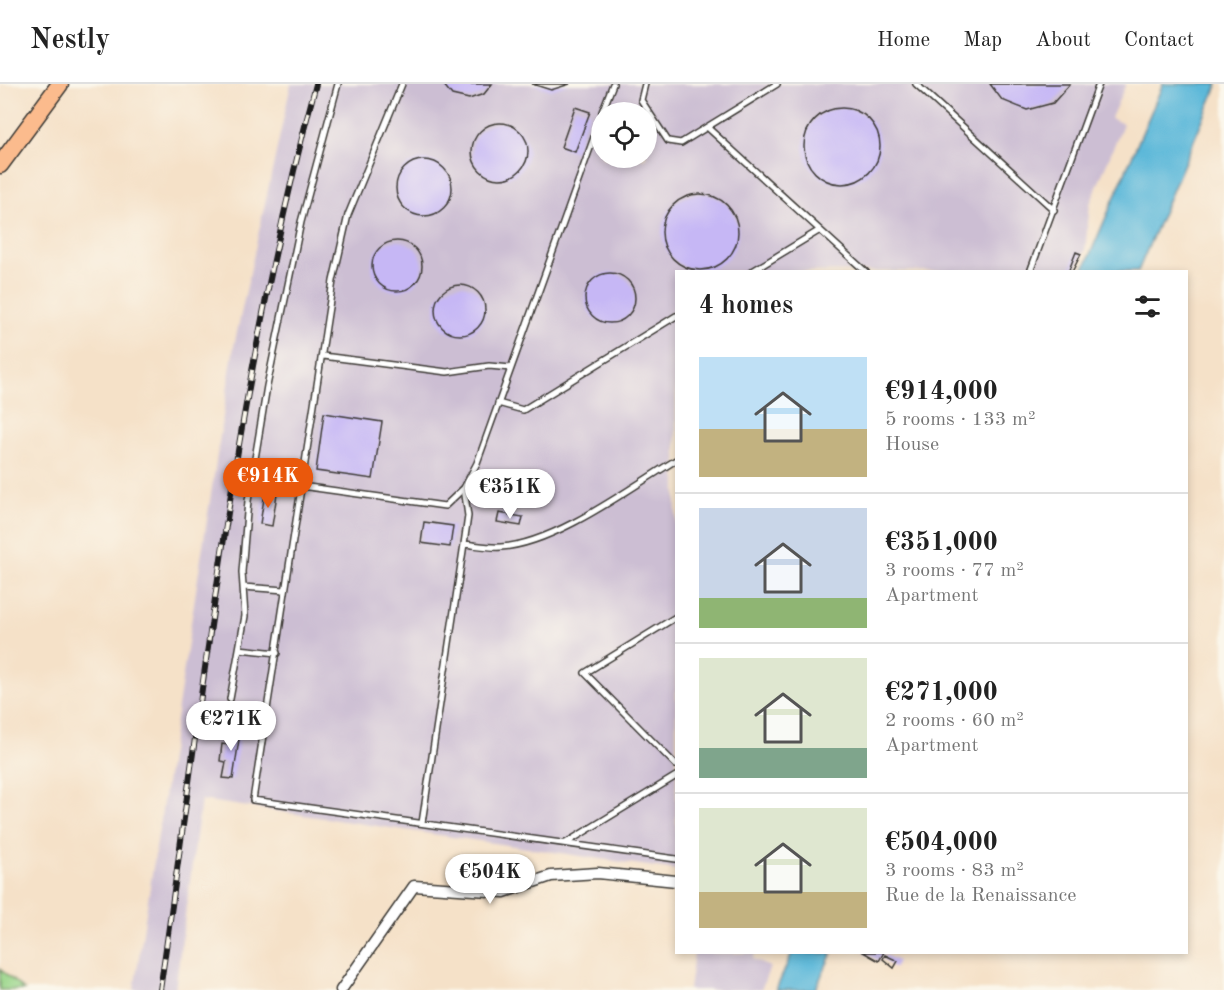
<!DOCTYPE html>
<meta charset="utf-8">
<style>
:root{--surface:#fff;--page:#f2f2f2;--text:#222;--muted:#767676;--line:#e0e0e0;--accent:#ea580c}
body{margin:0;font-family:"Old Standard TT",serif;background:var(--page);color:var(--text);height:100vh;display:flex;flex-direction:column;font-size:22px;white-space:nowrap}
*{box-sizing:border-box;margin:0}
p{font-size:20px;color:var(--muted)}
.icon{flex:none;width:33px;height:33px;fill:none;stroke:currentColor;stroke-width:2;stroke-linecap:round;stroke-linejoin:round}
.map{position:relative;flex:1;overflow:hidden}
.details{position:absolute;left:675px;top:186px;width:513px;height:684px;display:flex;flex-direction:column;background:var(--surface);border-radius:0px;box-shadow:0 3px 9px #0003}
.details>*{flex:none}
.fabs{position:absolute;left:591px;top:18px;display:grid;gap:12px}
.fabs a{display:grid;place-items:center;width:66px;height:66px;border-radius:50%;background:var(--surface);box-shadow:0 3px 9px #0003;font-size:30px}
.price{position:absolute;translate:-50% -51px;padding:0 14px;border-radius:21px;background:#fff;color:#222;font-size:20px;line-height:39px;filter:drop-shadow(0 2px 3px #0008)}
.price::after{content:'';position:absolute;left:50%;top:36px;width:18px;height:14px;margin-left:-9px;background:inherit;clip-path:polygon(0 0,100% 0,50% 100%)}
.price.on{background:var(--accent);color:#fff}
ul{padding:0;list-style:none}
li{display:flex;align-items:center;gap:18px;height:150px;padding:0 24px}
li+li{border-top:2px solid var(--line)}
li span{display:grid;place-items:center;flex:none;width:168px;height:120px;border-radius:0px;color:#555}
li>.icon{margin-inline-start:auto}
span .icon{width:72px;height:72px;fill:#fffc;stroke-width:1}
li b{font-size:26px}
h2{display:flex;justify-content:space-between;align-items:center;height:72px;padding:0 24px;font-size:26px}
header{display:flex;align-items:center;gap:36px;box-sizing:border-box;height:84px;padding:0 30px;background:var(--surface);border-bottom:2px solid var(--line)}
header strong{font-size:28px}
nav{display:flex;gap:33px;margin-inline-start:auto;font-size:21px}
.map>svg:first-child{display:block}
.industrial{fill:#ccbed3;fill-rule:evenodd}
.green{fill:#99d589;stroke:#5a7852;stroke-width:1.5}
.water{fill:#5bb8d9;stroke:#3c6a7a;stroke-width:1.5}
.building{fill:#c6b7f5}
.lines{fill:none;stroke-linecap:round;stroke-linejoin:round}
.service-casing{stroke:#3d3a36;stroke-width:8}
.minor-casing{stroke:#3d3a36;stroke-width:13}
.primary-casing{stroke:#3d3a36;stroke-width:19}
.service{stroke:#fff;stroke-width:5}
.minor{stroke:#fff;stroke-width:10}
.primary{stroke:#fbbb8d;stroke-width:16}
.rail-casing{stroke:#1c1c1c;stroke-width:6}
.rail{stroke:#fbf7ec;stroke-width:4;stroke-dasharray:11;stroke-linecap:butt}
</style>
<header>
<strong>Nestly</strong>
<nav><a>Home</a><a>Map</a><a>About</a><a>Contact</a></nav>
</header>
<div class="map">
<svg width="1224" height="906" viewBox="0 0 1224 906">
<rect width="100%" height="100%" fill="#fbf7ec"/>
<filter id="ink" filterUnits="userSpaceOnUse"><feTurbulence type="fractalNoise" baseFrequency=".0167" numOctaves="2"/><feDisplacementMap in="SourceGraphic" scale="12" xChannelSelector="R" yChannelSelector="G"/><feConvolveMatrix kernelMatrix="1 2 1 2 8 2 1 2 1" color-interpolation-filters="sRGB"/></filter>
<filter id="wash" filterUnits="userSpaceOnUse"><feTurbulence type="fractalNoise" baseFrequency=".008" numOctaves="4" result="noise"/><feDisplacementMap in="SourceGraphic" scale="24" xChannelSelector="R" yChannelSelector="G"/><feGaussianBlur stdDeviation="1.35" result="paint"/><feColorMatrix in="noise" values="0 0 0 0 0 0 0 0 0 0 0 0 0 0 0 0 0 1.4 0 .05"/><feComposite in="paint" operator="in"/></filter>
<g filter="url(#wash)">
<rect width="100%" height="100%" fill="#f5e1c8"/>
<!-- industrial -->
<path class="industrial" d="M291,0H1126L1111,34L1123,40L1090,120L1085,166L1075,187L676,188V786L201,716L175,906H134L234,262ZM602,28H646V74H602Z
M694,869H755L753,875L770,883L761,906H689Z"/>
<!-- green -->
<path class="green" d="M0,885L24,906H0Z"/>
<!-- water -->
<path class="water" d="M1163,0H1218L1138,187H1083Z
M792,869H832L815,906H776Z"/>
<g id="blocks">
<!-- building -->
<path class="building" d="M443,0H492L484,10L469,15L452,11Z
M532,0H570L551,6Z
M990,0H1070L1053,19L1027,26L1002,16Z
M575,23L590,28L575,68L561,63Z
M804 62a38 38 0 1 1 76 0a38 38 0 1 1-76 0Z
M472 67a28 28 0 1 1 56 0a28 28 0 1 1-56 0Z
M396 104a28 28 0 1 1 56 0a28 28 0 1 1-56 0Z
M662 148a38 38 0 1 1 76 0a38 38 0 1 1-76 0Z
M372 182a25 25 0 1 1 50 0a25 25 0 1 1-50 0Z
M1076,168L1081,170L1072,188L1069,186Z
M585 214a25 25 0 1 1 50 0a25 25 0 1 1-50 0Z
M435 226a25 25 0 1 1 50 0a25 25 0 1 1-50 0Z
M324,329L382,338L373,395L316,387Z
M265,408L277,410L272,442L260,440Z
M499,429L523,433L521,442L497,438Z
M424,438L453,442L450,463L421,459Z
M231,640L241,642L233,695L223,694L226,678L220,677L222,660L228,661Z
M863,868H884L879,877Z
M885,871L898,877L894,884L883,875Z"/>
</g>
</g>
<g filter="url(#ink)">
<use href="#blocks" fill-opacity="0" stroke="#3d3a36" stroke-width="1.5"/>
<g class="lines">
<defs>
<path id="service" d="M402,0L348,131L333,197L253,716L676,775
M645,0L641,16L668,57L681,59L777,0
M916,0L1054,126
M602,28L613,0
M707,43L866,188
M751,188L820,146
M1030,188L1099,0
M323,272L447,288L489,282L511,284
M498,319L523,326L676,232
M301,402L445,422L464,404L477,379L602,31
M464,404L468,432L464,460C476,461 489,464 501,463C555,460 630,404 676,376
M243,503L285,506
M676,533L585,589L676,681
M239,565L277,569
M230,615L245,532L242,488L248,417L267,302L301,138L338,0
M422,739L464,460
M566,759L676,692"/>
<path id="minor" d="M341,906L414,802L504,808L551,792L598,789L676,797"/>
<path id="primary" d="M0,81L60,0"/>
</defs>
<!-- service casing -->
<use href="#service" class="service-casing"/>
<!-- minor casing -->
<use href="#minor" class="minor-casing"/>
<!-- primary casing -->
<use href="#primary" class="primary-casing"/>
<!-- service -->
<use href="#service" class="service"/>
<!-- minor -->
<use href="#minor" class="minor"/>
<!-- primary -->
<use href="#primary" class="primary"/>
<defs>
<path id="rail" d="M160,906C204,603 236,296 316,0"/>
</defs>
<!-- rail casing -->
<use href="#rail" class="rail-casing"/>
<!-- rail -->
<use href="#rail" class="rail"/>
</g>
</g>
</svg>
<div class="fabs">
<a><svg class="icon" aria-label="locate" viewBox="0 0 24 24"><circle cx="12" cy="12" r="6"/><path d="M12 2v4M12 18v4M2 12h4M18 12h4"/></svg></a>
</div>
<b class="price on" style="left:268px;top:425px">€914K</b>
<b class="price" style="left:510px;top:436px">€351K</b>
<b class="price" style="left:231px;top:668px">€271K</b>
<b class="price" style="left:490px;top:821px">€504K</b>
<section class="details">
<h2>4 homes<svg class="icon" aria-label="filters" viewBox="0 0 24 24"><path d="M4 7h16M4 17h16"/><circle cx="9" cy="7" r="2"/><circle cx="15" cy="17" r="2"/></svg></h2>
<ul>
<li><span style="background:linear-gradient(#bfe0f5 60%,#c2b280 0)"><svg class="icon" aria-label="home" viewBox="0 0 24 24"><path d="M3 11l9-7 9 7M6 9v11h12V9"/></svg></span><div><b>€914,000</b><p>5 rooms · 133 m²</p><p>House</p></div></li>
<li><span style="background:linear-gradient(#c9d6e8 75%,#8fb573 0)"><svg class="icon" aria-label="home" viewBox="0 0 24 24"><path d="M3 11l9-7 9 7M6 9v11h12V9"/></svg></span><div><b>€351,000</b><p>3 rooms · 77 m²</p><p>Apartment</p></div></li>
<li><span style="background:linear-gradient(#dfe7d0 75%,#7fa58c 0)"><svg class="icon" aria-label="home" viewBox="0 0 24 24"><path d="M3 11l9-7 9 7M6 9v11h12V9"/></svg></span><div><b>€271,000</b><p>2 rooms · 60 m²</p><p>Apartment</p></div></li>
<li><span style="background:linear-gradient(#dfe7d0 70%,#c2b280 0)"><svg class="icon" aria-label="home" viewBox="0 0 24 24"><path d="M3 11l9-7 9 7M6 9v11h12V9"/></svg></span><div><b>€504,000</b><p>3 rooms · 83 m²</p><p>Rue de la Renaissance</p></div></li>
</ul>
</section>
</div>
